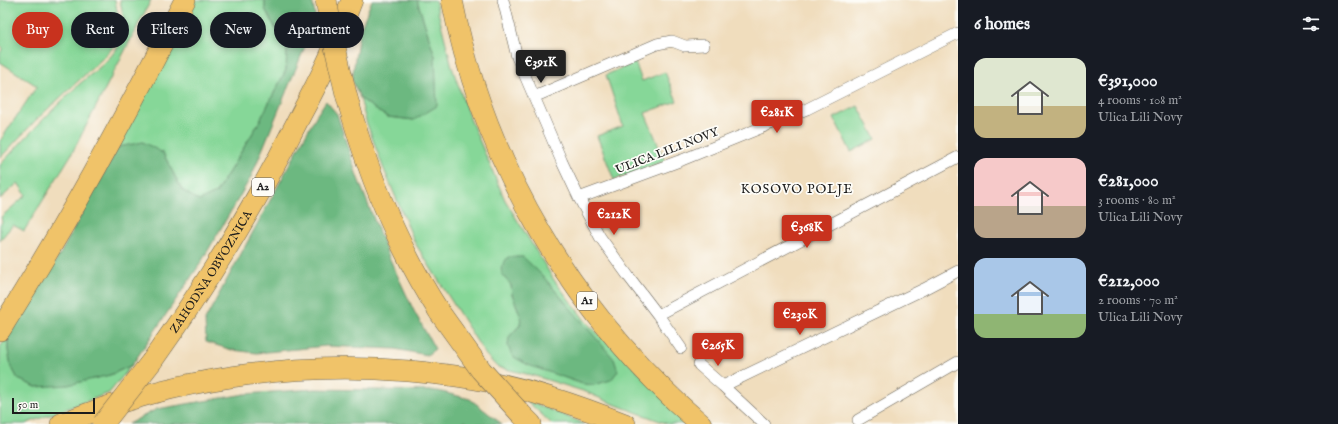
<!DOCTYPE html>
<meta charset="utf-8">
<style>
:root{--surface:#171b24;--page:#20242c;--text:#f1f3f6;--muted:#9ea1a6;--accent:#c8321e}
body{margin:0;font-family:"IM FELL English",serif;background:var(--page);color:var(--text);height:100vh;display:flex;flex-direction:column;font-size:15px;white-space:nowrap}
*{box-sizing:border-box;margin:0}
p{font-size:13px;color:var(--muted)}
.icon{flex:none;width:22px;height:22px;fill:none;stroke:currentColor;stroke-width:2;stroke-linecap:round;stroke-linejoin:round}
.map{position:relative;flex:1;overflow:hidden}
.sheet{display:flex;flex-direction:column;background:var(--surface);width:380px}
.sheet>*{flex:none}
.guide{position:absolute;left:12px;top:12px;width:380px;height:36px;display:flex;gap:8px}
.scale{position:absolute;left:12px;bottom:10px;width:83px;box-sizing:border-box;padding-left:4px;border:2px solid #1c1c1c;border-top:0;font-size:11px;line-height:14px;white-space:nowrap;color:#1c1c1c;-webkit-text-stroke:3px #fdfcf7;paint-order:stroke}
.price{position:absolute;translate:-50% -34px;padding:0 9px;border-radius:4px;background:var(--accent);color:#fff;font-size:13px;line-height:26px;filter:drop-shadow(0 1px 2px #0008)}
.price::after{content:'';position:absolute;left:50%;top:24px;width:12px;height:9px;margin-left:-6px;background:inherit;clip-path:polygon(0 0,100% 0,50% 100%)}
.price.selected{background:#222;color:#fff}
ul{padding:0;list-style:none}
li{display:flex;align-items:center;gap:12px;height:100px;padding:0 16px}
li span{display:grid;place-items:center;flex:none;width:112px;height:80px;border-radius:12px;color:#555}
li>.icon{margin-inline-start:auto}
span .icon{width:48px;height:48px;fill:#fffc;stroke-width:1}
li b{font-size:17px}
h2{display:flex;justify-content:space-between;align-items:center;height:48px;padding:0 16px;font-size:17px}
.tag{padding:0 14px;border-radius:18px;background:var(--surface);box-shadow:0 2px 6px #0003;font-size:14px;line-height:36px}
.tag.selected{background:var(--accent);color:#fff}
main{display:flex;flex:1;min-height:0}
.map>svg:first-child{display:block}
.green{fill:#86d798;stroke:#517a5a;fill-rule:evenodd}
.forest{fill:#6cb880;stroke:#446a4e}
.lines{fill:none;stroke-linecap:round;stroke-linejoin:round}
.street-casing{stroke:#666054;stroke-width:12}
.highway-casing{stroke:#666054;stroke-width:22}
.street{stroke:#fff;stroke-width:11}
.highway{stroke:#f0c369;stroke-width:21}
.highway-bridge-casing{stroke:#666054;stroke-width:22;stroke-linecap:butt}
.highway-bridge{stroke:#f0c369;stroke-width:21}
.labels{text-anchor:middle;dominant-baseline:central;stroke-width:3.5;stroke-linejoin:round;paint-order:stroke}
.shield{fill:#fdfcf7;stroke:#605f5e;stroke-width:1}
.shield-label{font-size:11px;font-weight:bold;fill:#1c1c1c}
.street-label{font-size:12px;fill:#1c1c1c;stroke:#fdfcf7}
.neighbourhood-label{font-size:13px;letter-spacing:1px;fill:#1c1c1c;stroke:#fdfcf7}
</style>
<main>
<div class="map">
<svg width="958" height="424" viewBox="0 0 958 424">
<rect width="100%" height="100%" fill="#fdfcf7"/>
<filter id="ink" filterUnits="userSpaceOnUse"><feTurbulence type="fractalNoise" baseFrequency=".025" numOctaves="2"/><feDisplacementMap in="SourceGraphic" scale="8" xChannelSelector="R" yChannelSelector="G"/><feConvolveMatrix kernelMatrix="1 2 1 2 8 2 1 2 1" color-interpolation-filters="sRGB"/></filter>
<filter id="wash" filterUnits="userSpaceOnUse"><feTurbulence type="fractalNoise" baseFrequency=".012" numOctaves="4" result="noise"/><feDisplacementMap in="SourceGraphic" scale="16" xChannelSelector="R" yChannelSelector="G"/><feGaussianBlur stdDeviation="0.9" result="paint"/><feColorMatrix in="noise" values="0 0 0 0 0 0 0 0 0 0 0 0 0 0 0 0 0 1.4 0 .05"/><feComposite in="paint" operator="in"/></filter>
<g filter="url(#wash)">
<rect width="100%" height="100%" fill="#f0ddbd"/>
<!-- green -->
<path class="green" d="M0,0H115L119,21V31L114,46L103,58L36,120L0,158V141L37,86L0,62V53L3,48L0,45Z
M120,0H151L71,155L24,231L13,225L0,240V225L2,222L1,217L26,195L18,183L0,199V165C24,139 48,114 73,90C89,74 113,61 122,39C127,28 122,12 120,0Z
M193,0H265V9L287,50L286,70L257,126L216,193L199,201L182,190L163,153L118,147Z
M417,0H435L452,67L468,114L505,200L554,280L587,323L694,424H668L611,403L586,392L535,376L497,367L485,354L415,243L383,167L366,121L360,98L379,112L388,117L414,120L435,56ZM511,285L583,384L566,378L509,337L520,325L521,317L512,294Z
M635,62L642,81L665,72L677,101L645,113L665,161L614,180L597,136L623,126L606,75Z
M858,106L876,139L851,152L834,118Z
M8,336V350L11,366L18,379L36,387L110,375L132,365L109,393L25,424H0V347Z
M526,400L578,421L584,424H552Z"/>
<!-- forest -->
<path class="forest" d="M265,0H312L316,20L251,177L200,264L132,365L110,375L68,385L36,387L18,379L11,366L8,350V336L60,254L118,147L143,142L163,153L182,190L199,201L216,193L257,126L286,70L287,50L265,9Z
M372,0H417L435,56L437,106L414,120L388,117L379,112L360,98L352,80L359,32Z
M326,101L337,114L357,176L388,255L414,311L435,349L427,355L395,349L326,346L257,353L232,350L206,342L205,320L316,116Z
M508,257H523L541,274L614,359L618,371L611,380L594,385L583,384L528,365L512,356L508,346L509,337L520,325L521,317L512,294L511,285L502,275L501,267Z
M314,389L438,391L470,399L502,424H469L464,421L462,424H128L157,409L245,394Z"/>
</g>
<g filter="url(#ink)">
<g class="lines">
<defs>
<path id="street" d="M503,0L517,57L562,162L579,198L600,237L629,277L658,315
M534,97L657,44L672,41L685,46L704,45
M579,198L682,160L807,109L958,33
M681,348L658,315L958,157
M699,365L723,386
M858,420L958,362
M764,424L723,386L924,289L958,271"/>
<g id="highway">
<path d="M452,0C484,164 574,315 701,424"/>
<path d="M346,94C367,172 396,245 440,313"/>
<path d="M0,330C68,223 128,112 185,0"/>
<path id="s1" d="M152,361C206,285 255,206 297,122C309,99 321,77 331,54C338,36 345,18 352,0"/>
<path d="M521,414L531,424"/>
<path d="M61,424C170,379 291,361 409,371C431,373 454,375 475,379C527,388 576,405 625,424"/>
</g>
</defs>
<!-- street casing -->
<use href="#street" class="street-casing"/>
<!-- highway casing -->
<use href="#highway" class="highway-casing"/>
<!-- street -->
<use href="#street" class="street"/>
<!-- highway -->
<use href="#highway" class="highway"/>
<defs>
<path id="highway-bridge" d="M326,0L335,47L346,94
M440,313L481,370L521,414
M103,424L152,361"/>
</defs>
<!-- highway-bridge casing -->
<use href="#highway-bridge" class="highway-bridge-casing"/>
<!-- highway-bridge -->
<use href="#highway-bridge" class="highway-bridge"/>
</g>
</g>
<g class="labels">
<!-- shield labels -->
<g class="shield">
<rect x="252" y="178" width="22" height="18" rx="3"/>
<rect x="577" y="292" width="20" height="18" rx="3"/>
</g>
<g class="shield-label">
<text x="263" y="187">A2</text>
<text x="587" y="301">A1</text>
</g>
<!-- street labels -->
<g class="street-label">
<text transform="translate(667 151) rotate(-21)">ULICA LILI NOVY</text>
<text stroke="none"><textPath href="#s1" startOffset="107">ZAHODNA OBVOZNICA</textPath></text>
</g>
<!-- neighbourhood labels -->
<g class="neighbourhood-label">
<text x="797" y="189">KOSOVO POLJE</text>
</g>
</g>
</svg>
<div class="scale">50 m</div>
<b class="price selected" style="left:541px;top:84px">€391K</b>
<b class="price" style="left:777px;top:134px">€281K</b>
<b class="price" style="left:614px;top:236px">€212K</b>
<b class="price" style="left:807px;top:249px">€368K</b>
<b class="price" style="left:800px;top:336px">€230K</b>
<b class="price" style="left:718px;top:367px">€265K</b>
<div class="guide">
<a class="tag selected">Buy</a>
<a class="tag">Rent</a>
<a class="tag">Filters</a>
<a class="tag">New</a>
<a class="tag">Apartment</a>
</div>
</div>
<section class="sheet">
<h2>6 homes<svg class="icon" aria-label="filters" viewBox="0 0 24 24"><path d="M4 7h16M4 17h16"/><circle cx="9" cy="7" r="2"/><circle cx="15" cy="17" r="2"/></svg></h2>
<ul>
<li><span style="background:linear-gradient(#dfe7d0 60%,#c2b280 0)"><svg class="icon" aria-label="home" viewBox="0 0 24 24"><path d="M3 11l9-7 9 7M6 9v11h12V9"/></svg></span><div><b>€391,000</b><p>4 rooms · 108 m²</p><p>Ulica Lili Novy</p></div></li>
<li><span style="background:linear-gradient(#f6c9c9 60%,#b9a48a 0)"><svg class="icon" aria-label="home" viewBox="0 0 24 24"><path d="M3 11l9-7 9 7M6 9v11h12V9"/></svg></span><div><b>€281,000</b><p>3 rooms · 80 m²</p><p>Ulica Lili Novy</p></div></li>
<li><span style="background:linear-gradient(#a9c7e8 70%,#8fb573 0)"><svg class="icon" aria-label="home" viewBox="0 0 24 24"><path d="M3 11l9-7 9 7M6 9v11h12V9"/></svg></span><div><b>€212,000</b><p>2 rooms · 70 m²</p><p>Ulica Lili Novy</p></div></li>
</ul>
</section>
</main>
